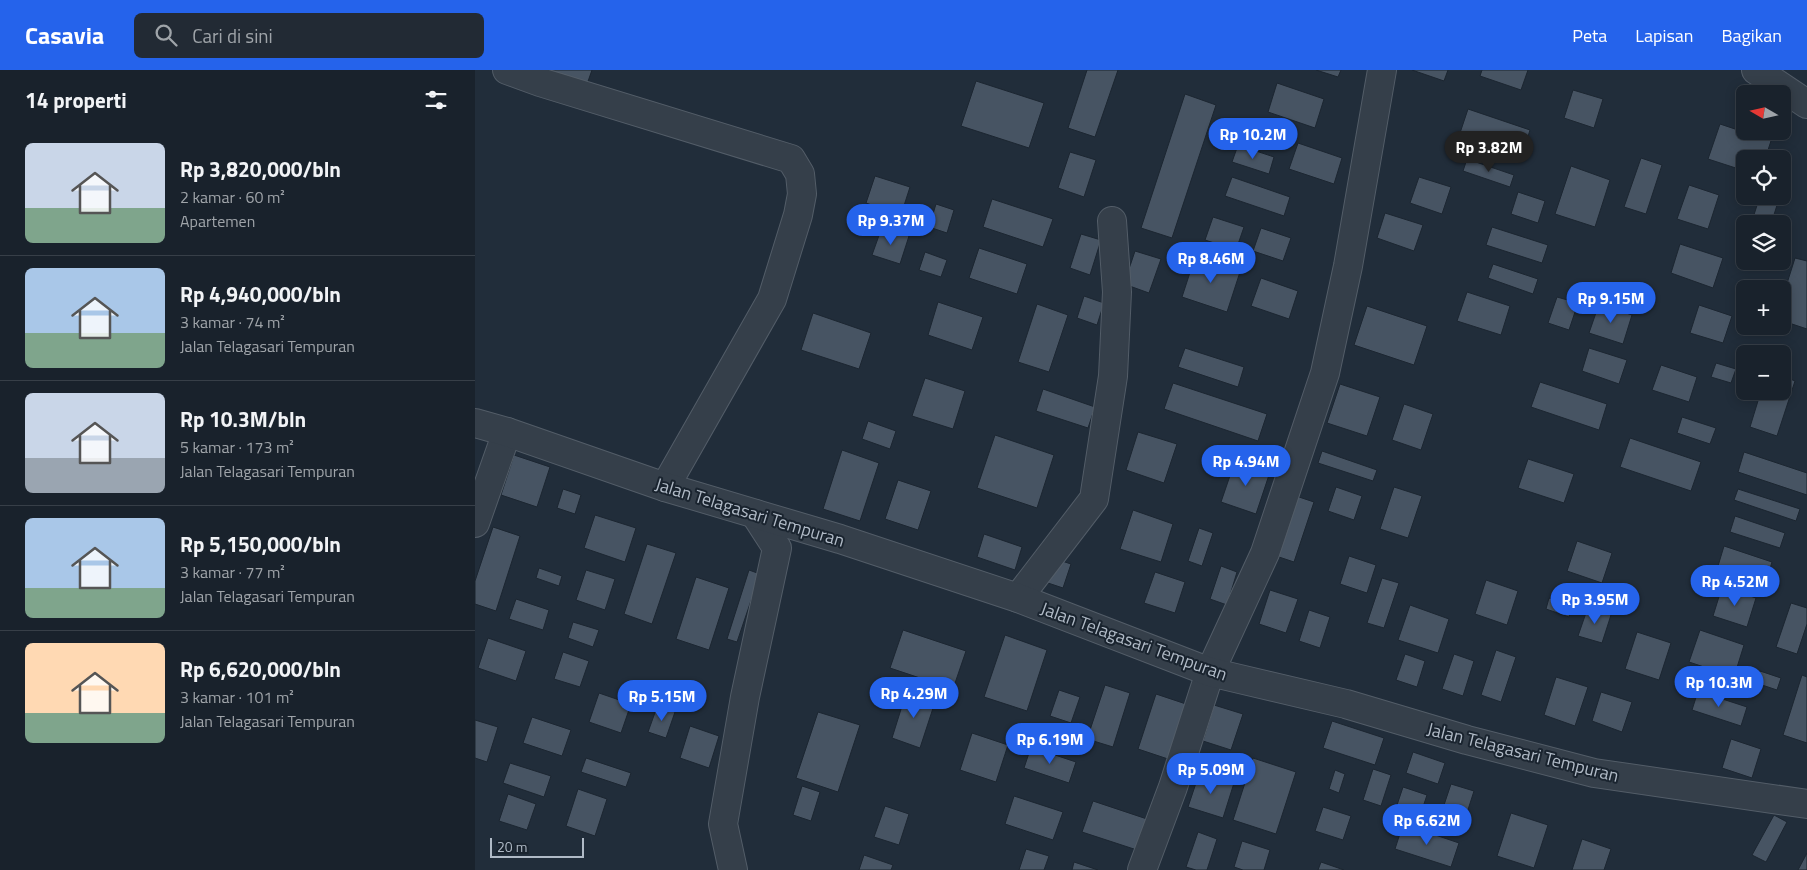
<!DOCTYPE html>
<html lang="id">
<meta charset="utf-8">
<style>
:root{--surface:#19222c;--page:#222a34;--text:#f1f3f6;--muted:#9fa4a9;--line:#373f48;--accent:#2563eb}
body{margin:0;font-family:"Titillium Web",sans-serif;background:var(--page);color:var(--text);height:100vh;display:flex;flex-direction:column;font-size:19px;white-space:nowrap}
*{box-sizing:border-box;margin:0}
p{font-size:16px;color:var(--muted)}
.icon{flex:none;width:28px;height:28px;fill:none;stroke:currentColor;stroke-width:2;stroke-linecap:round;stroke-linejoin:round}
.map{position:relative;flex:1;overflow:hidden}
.side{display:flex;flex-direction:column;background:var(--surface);width:475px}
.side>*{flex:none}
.needle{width:32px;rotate:279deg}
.buttons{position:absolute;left:1261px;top:15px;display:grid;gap:10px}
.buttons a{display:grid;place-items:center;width:55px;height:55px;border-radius:8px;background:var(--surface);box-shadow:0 2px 12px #0003,0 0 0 1px var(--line);font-size:25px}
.scale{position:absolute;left:15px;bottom:12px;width:94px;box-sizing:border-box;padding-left:5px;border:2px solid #b0bac6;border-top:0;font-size:14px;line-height:18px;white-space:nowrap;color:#b0bac6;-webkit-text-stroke:4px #1a242f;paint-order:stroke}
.price{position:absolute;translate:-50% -42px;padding:0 11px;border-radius:18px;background:var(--accent);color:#fff;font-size:16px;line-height:32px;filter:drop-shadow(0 1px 2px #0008)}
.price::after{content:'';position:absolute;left:50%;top:30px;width:15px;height:11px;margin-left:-8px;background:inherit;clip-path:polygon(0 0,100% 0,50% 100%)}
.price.on{background:#222;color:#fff}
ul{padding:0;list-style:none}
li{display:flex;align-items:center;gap:15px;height:125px;padding:0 25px}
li+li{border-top:1px solid var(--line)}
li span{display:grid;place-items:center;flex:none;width:140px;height:100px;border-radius:8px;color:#555}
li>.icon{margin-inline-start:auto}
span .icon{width:60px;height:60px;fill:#fffc;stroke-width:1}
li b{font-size:21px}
h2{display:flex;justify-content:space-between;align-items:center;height:60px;padding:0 25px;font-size:21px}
header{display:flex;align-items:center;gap:30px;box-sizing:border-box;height:70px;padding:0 25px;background:var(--accent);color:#fff}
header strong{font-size:24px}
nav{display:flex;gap:28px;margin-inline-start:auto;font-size:18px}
.search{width:350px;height:45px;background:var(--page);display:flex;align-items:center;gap:12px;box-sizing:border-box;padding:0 18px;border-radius:8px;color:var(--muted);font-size:19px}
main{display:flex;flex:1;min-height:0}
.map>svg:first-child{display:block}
.building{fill:#475463;stroke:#1c2631}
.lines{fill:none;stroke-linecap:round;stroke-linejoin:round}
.minor-casing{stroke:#535d68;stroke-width:30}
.tertiary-casing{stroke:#535d68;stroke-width:30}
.minor{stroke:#353f4a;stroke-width:28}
.tertiary{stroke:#353f4a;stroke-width:28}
.labels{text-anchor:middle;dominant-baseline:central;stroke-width:4;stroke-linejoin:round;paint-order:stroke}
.street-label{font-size:18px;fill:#b0bac6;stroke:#1a242f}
</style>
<header>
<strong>Casavia</strong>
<div class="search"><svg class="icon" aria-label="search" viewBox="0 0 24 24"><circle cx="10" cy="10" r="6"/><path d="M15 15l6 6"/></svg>Cari di sini</div>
<nav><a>Peta</a><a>Lapisan</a><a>Bagikan</a></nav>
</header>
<main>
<section class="side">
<h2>14 properti<svg class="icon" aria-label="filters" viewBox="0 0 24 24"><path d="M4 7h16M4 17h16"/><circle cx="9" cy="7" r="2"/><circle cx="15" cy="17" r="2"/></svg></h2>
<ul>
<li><span style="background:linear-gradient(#c9d6e8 65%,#7fa58c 0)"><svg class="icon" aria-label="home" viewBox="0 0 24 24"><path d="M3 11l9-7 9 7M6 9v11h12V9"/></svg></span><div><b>Rp 3,820,000/bln</b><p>2 kamar · 60 m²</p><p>Apartemen</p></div></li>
<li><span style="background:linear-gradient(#a9c7e8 65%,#7fa58c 0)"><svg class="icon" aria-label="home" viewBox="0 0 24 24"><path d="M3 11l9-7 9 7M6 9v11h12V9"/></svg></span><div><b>Rp 4,940,000/bln</b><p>3 kamar · 74 m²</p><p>Jalan Telagasari Tempuran</p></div></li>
<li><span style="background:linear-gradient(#c9d6e8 65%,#9aa5b1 0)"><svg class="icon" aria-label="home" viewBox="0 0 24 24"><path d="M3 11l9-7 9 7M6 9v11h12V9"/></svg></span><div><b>Rp 10.3M/bln</b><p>5 kamar · 173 m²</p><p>Jalan Telagasari Tempuran</p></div></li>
<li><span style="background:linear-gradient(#a9c7e8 70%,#7fa58c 0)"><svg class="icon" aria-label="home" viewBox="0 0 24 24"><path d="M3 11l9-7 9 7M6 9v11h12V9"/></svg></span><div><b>Rp 5,150,000/bln</b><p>3 kamar · 77 m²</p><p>Jalan Telagasari Tempuran</p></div></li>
<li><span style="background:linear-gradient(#ffd9b3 70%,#7fa58c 0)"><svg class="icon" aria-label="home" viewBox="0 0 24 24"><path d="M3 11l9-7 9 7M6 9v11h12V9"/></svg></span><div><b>Rp 6,620,000/bln</b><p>3 kamar · 101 m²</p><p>Jalan Telagasari Tempuran</p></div></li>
</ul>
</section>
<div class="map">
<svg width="1332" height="800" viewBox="0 0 1332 800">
<rect width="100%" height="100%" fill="#212d3a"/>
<!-- building -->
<path class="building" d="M67,0H117L110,20Z
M612,0H643L620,67L593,58Z
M841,0H866L863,7Z
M937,0H973L969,11Z
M1007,0H1053L1046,20L1005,6Z
M501,11L569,33L554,78L486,56Z
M802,13L849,29L840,58L793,42Z
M1098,20L1128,29L1119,58L1089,48Z
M710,24L741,35L697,168L666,158Z
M993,39L1055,60L1046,89L983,69Z
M1245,54L1296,71L1290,89H1270V101L1233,89Z
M823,73L867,88L859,114L814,99Z
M763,75L799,87L794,104L757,92Z
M595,82L621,90L609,127L583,118Z
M1166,88L1187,95L1171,144L1149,137Z
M992,89L1039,105L1035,117L988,101Z
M1096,96L1135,110L1120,157L1080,144Z
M400,106L435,117L426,145L391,133Z
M757,107L815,127L809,146L750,126Z
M944,107L976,117L967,144L935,133Z
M1214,115L1244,125L1233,159L1202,149Z
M1043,122L1070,131L1063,153L1036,144Z
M1285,126H1296L1304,129L1296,154H1276Z
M517,129L578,149L568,177L508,157Z
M461,134L479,140L472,163L454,157Z
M910,143L948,155L939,181L902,168Z
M738,147L769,157L761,180L730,170Z
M407,157L434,166L425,194L397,185Z
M1017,157L1073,175L1067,193L1011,175Z
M786,158L816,168L808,191L778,181Z
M606,164L626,170L615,205L595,198Z
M1205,174L1248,188L1238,218L1196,203Z
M504,178L552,194L542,224L494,208Z
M660,181L686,189L674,223L649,214Z
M450,182L472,190L466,207L444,200Z
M720,187L765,202L752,242L707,227Z
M1320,188L1332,191V259L1308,251V226Z
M1018,194L1063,209L1058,224L1013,208Z
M786,208L823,221L814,249L776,236Z
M992,222L1035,236L1026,265L982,251Z
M609,226L629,233L622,255L602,248Z
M1082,227L1103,233L1094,260L1073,253Z
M463,232L508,247L497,280L453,265Z
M562,234L593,245L574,302L543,292Z
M1124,234L1157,245L1148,274L1114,263Z
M1224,235L1257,246L1248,273L1215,263Z
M892,236L952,256L939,295L879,275Z
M338,243L396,263L384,299L326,280Z
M710,278L769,297L763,317L703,297Z
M1114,278L1152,290L1144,314L1107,301Z
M1241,293L1261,299L1256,313L1236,307Z
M1186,295L1222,307L1214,332L1177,320Z
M1308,306L1320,311L1302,366L1275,357L1286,321H1308Z
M450,308L490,321L478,359L437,346Z
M1065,312L1132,334L1124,360L1056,337Z
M698,313L792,344L783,371L689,339Z
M865,314L905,327L892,366L852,353Z
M568,319L620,337L613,358L561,341Z
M929,334L958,344L946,380L917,370Z
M1207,347L1241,358L1235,374L1202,363Z
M393,351L421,361L415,379L387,369Z
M663,362L702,374L689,413L651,400Z
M520,365L579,385L562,438L502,418Z
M1155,368L1226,392L1216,421L1145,397Z
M367,380L404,393L385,451L348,439Z
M847,381L902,400L898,411L843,393Z
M1269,382L1332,403V425L1263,402Z
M39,385L75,397L62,437L26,425Z
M1053,389L1099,404L1089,433L1043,418Z
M760,391L795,402L781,444L746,432Z
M423,410L456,421L443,460L410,449Z
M861,417L887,426L879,450L853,441Z
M919,417L947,426L933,468L905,459Z
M88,419L106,425L100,444L82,438Z
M1263,419L1325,439L1321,451L1259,430Z
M821,426L839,432L819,492L801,486Z
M658,440L698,454L686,492L645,479Z
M120,445L161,458L150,492L109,478Z
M1260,446L1310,463L1305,478L1255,462Z
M18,457L45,466L21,541L0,534V511Z
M724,458L738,463L727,496L713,491Z
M509,464L547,477L540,500L502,487Z
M1102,471L1137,483L1127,513L1092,501Z
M172,474L201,483L177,554L149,544Z
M1249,476L1297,492L1291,512L1243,496Z
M874,486L901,495L892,523L865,514Z
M575,487L596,494L588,518L567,511Z
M746,496L762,502L752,535L735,529Z
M64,498L87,506L84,516L61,508Z
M111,500L140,509L130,540L101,530Z
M274,500L285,504L262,572L252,569Z
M680,502L710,512L700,543L669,533Z
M221,507L254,518L234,580L201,569Z
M907,508L924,513L909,558L892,553Z
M1011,510L1043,521L1032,555L1000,544Z
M1247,517L1281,528L1272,557L1238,546Z
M795,520L823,529L811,563L784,554Z
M1074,528L1098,536L1094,547L1071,539Z
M41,529L74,540L68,560L34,549Z
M1316,533L1332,538V554L1322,584L1301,577Z
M935,535L974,549L963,583L923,570Z
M1113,537L1136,545L1127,573L1103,566Z
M834,540L855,547L845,578L824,571Z
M98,552L124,560L118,577L93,568Z
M428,560L491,581L478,619L415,598Z
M1225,560L1269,575L1259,607L1214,592Z
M1162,562L1196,573L1184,610L1150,599Z
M530,565L572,580L552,641L509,627Z
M13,568L51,581L41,611L3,598Z
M1021,580L1041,587L1026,632L1006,625Z
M88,582L114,591L105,617L79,609Z
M930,584L950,591L942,617L921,610Z
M979,584L999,591L988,626L967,619Z
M1285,601L1306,608L1302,620L1281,613Z
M1327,605L1332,607V673L1308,665Z
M1081,607L1113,617L1100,656L1069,645Z
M630,615L655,623L638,677L612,669Z
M432,620L461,629L445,678L417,668Z
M584,620L605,627L596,653L575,646Z
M1223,621L1272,637L1266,656L1217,640Z
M1126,622L1157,632L1147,662L1117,651Z
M124,623L156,634L146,663L114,652Z
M681,624L717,636L699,691L663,679Z
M739,635L768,644L756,680L728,671Z
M182,637L200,642L191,668L173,662Z
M343,642L385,655L363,722L321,708Z
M57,647L96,660L87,686L48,673Z
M0,650L23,657L12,692L0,688Z
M857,651L909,668L900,695L848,678Z
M215,656L244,666L234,698L205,688Z
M497,663L533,675L521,712L485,700Z
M1256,669L1286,679L1277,708L1247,698Z
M556,677L601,692L594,713L549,698Z
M938,682L970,693L963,714L931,703Z
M111,688L156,703L151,717L106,702Z
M778,688L821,702L801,764L758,750Z
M35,693L76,706L69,727L28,713Z
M898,699L916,705L906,736L888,730Z
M860,700L870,704L864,723L854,719Z
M725,701L759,713L748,748L713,737Z
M976,714L999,721L990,749L967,741Z
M327,716L345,722L336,751L318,745Z
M928,717L952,725L946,743L922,735Z
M103,719L132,729L120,766L91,756Z
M33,724L61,734L52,760L24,751Z
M539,726L588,742L578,770L530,754Z
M618,731L675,750L665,781L607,762Z
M410,736L434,744L424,775L399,767Z
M848,737L876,746L868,770L840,761Z
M1036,743L1073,755L1059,798L1022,786Z
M1299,745L1312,752L1291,792L1277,785Z
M928,754L984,773L976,797L920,779Z
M723,762L742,769L732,800H721L711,797Z
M1107,769L1136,779L1129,800H1097Z
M767,771L795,780L789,800H768L759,797Z
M551,779L574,786L569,800H544Z
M1332,783V800H1323Z
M389,785L418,795L416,800H384Z
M599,792L623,800H597Z
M846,792L869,800H843Z"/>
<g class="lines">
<defs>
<path id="minor" d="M32,0L65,12L316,89L325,104L327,124L323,145L297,229L190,417
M1281,0L1332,34
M0,453L32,362
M543,528L619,429L638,306L642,222L637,151
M258,800L248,754L270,627L302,478L280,444
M667,800L698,717L735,602L790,483L850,303L873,196L907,0"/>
<path id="tertiary" d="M0,353L32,362L190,417L365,469L543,528L735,602L871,634L992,670L1119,703L1332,734"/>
</defs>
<!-- minor casing -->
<use href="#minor" class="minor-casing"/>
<!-- tertiary casing -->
<use href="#tertiary" class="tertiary-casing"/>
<!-- minor -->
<use href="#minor" class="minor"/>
<!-- tertiary -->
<use href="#tertiary" class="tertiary"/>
</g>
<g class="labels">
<!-- street labels -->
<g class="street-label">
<text transform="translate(275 442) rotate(17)">Jalan Telagasari Tempuran</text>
<text transform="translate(659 571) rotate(20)">Jalan Telagasari Tempuran</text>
<text transform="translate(1048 682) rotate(14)">Jalan Telagasari Tempuran</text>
</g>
</g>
</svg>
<div class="buttons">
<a><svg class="needle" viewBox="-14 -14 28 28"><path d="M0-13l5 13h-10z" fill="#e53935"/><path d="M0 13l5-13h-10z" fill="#9fa4a9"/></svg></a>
<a><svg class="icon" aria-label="locate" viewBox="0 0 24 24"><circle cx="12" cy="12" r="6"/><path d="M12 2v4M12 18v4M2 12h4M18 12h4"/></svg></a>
<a><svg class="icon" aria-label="layers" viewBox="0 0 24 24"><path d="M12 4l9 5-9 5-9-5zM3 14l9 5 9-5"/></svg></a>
<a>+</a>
<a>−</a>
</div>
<div class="scale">20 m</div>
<b class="price" style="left:778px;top:90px">Rp 10.2M</b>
<b class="price on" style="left:1014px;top:103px">Rp 3.82M</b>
<b class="price" style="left:416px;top:176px">Rp 9.37M</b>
<b class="price" style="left:736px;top:214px">Rp 8.46M</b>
<b class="price" style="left:1136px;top:254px">Rp 9.15M</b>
<b class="price" style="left:771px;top:417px">Rp 4.94M</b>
<b class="price" style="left:1260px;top:537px">Rp 4.52M</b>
<b class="price" style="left:1120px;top:555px">Rp 3.95M</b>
<b class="price" style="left:1244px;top:638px">Rp 10.3M</b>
<b class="price" style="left:439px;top:649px">Rp 4.29M</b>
<b class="price" style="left:187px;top:652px">Rp 5.15M</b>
<b class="price" style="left:575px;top:695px">Rp 6.19M</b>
<b class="price" style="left:736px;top:725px">Rp 5.09M</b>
<b class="price" style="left:952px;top:776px">Rp 6.62M</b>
</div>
</main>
